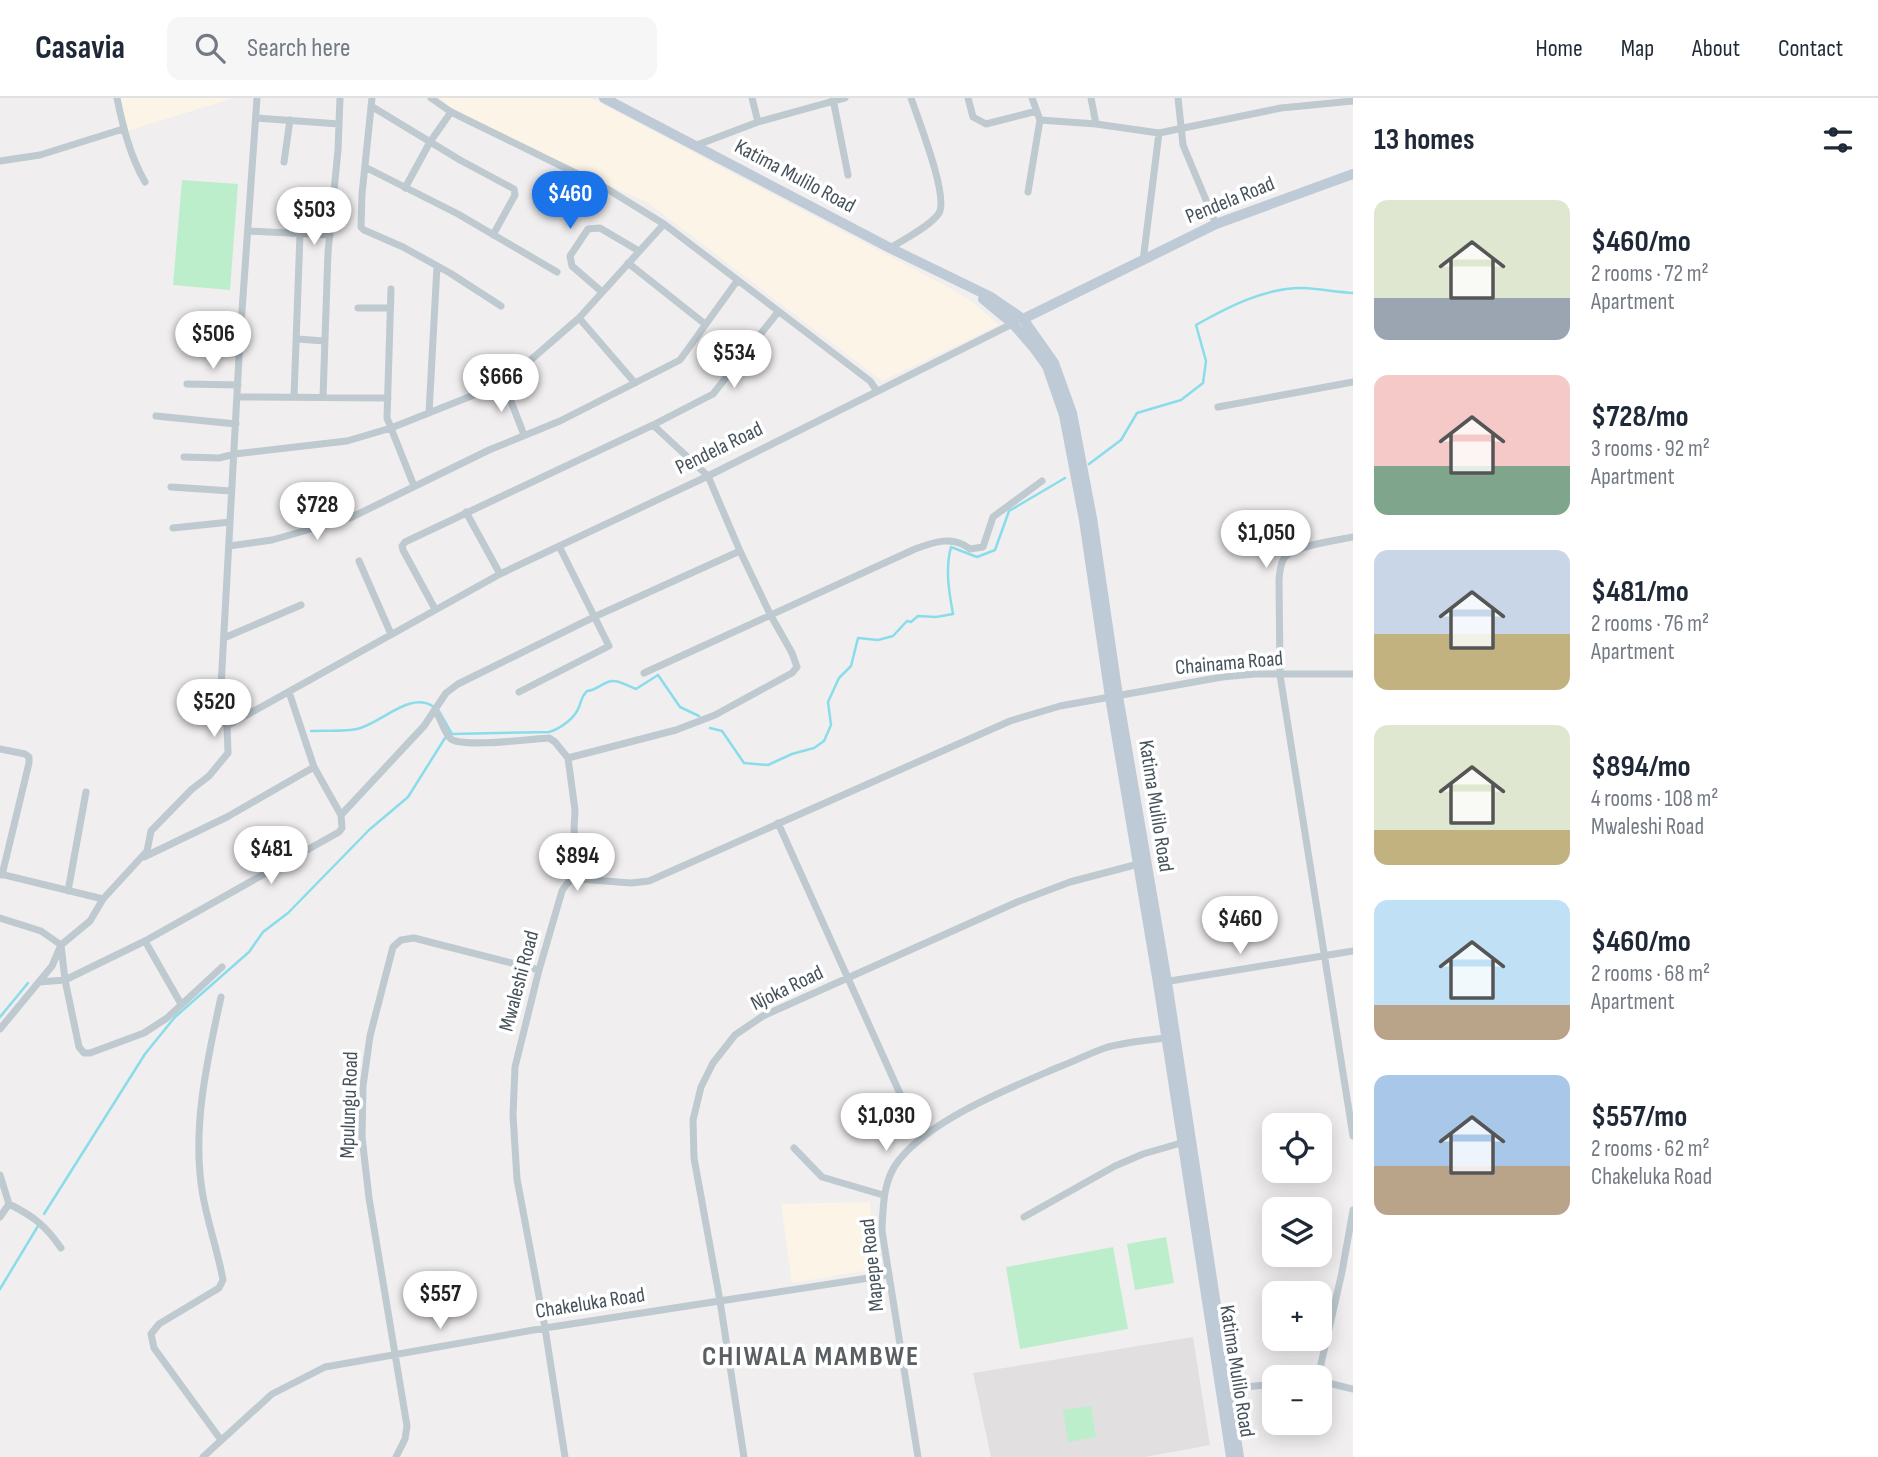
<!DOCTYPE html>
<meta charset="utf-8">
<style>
:root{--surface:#fff;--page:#f6f6f7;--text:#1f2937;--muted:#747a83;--line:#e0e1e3;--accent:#1a73e8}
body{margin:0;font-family:"Sofia Sans Condensed",sans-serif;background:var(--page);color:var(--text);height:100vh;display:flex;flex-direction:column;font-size:26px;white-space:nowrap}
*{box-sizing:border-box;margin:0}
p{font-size:23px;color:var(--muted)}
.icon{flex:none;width:38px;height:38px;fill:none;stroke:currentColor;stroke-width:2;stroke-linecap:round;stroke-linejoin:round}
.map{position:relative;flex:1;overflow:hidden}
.panel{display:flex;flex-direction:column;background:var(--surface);width:525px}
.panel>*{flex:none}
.fabs{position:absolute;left:1262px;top:1015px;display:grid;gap:14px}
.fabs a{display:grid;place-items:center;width:70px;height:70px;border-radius:14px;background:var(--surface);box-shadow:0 4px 18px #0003;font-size:35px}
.price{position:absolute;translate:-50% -60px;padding:0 16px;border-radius:24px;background:#fff;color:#222;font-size:23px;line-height:46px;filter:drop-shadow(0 2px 4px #0008)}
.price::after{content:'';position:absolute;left:50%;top:42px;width:21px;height:16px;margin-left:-10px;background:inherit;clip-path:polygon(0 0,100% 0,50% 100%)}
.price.active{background:var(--accent);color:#fff}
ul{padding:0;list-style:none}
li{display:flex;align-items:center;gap:21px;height:175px;padding:0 21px}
li span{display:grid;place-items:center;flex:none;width:196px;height:140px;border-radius:14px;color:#555}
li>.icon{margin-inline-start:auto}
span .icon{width:84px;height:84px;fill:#fffc;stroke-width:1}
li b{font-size:30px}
h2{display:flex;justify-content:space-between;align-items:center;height:84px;padding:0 21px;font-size:30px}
header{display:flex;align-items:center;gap:42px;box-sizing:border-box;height:98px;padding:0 35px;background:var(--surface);border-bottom:2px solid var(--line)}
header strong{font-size:33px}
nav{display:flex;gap:38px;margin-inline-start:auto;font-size:24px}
.search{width:490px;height:63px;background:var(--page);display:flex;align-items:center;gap:18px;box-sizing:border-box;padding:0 24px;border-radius:14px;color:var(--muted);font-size:26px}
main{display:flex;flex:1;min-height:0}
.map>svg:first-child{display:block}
.commercial{fill:#fcf4e6}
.education{fill:#e1dfe0}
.green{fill:#bceecc}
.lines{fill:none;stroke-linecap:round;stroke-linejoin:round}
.stream{stroke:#89ddeb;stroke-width:2.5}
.street{stroke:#bec9d0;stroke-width:7}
.secondary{stroke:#becad5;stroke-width:10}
.labels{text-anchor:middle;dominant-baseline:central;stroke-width:7;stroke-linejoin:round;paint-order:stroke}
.street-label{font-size:21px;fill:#46525b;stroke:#fff}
.district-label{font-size:28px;font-weight:bold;letter-spacing:2px;fill:#5a5f63;stroke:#fff}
</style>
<header>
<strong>Casavia</strong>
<div class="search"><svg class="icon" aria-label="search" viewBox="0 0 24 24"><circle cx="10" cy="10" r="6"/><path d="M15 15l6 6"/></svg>Search here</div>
<nav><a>Home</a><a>Map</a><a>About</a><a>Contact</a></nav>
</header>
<main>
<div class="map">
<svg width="1353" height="1359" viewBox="0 0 1353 1359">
<rect width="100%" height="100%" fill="#f0eeee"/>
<!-- commercial -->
<path class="commercial" d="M120,0H234L127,33Z
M438,0H591L955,193L971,203L999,227L882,283L647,104L578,74L452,10Z
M870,1104L876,1171L792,1185L781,1106Z"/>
<!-- education -->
<path class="education" d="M1193,1239L1210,1347L1145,1359H991L973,1275Z"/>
<!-- green -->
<path class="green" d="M182,82L238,86L230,192L173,187Z
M1166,1139L1174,1185L1135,1192L1127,1146Z
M1113,1149L1128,1231L1020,1251L1006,1169Z
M1091,1308L1096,1339L1068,1344L1063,1312Z"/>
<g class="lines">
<!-- stream -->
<path class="stream" d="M1089,366L1121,342L1137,315L1181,302L1203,285L1206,263L1196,227C1228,209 1266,189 1304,190C1320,191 1337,194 1353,195
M439,613L452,636L549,634C560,631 575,620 579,609C582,601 581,599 587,593C597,593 604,582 614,583C620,583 630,589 636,591L658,577L680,609L699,618
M710,630L722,633L744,665L768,667L792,656L814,650L824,643L831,627L828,604L839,580L851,568L858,540L878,542L893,538L907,523L911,524L918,518L936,519L953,516C949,494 945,471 951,449L977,459L995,452L1009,413L1065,380
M311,633C326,632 343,634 357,631C381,626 410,592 434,609
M0,919L28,885
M44,1116L145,956L175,919L249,854L263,834L288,815L369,732L408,699L445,640
M0,1191L38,1128"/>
<!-- street -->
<path class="street" d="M117,0C123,29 130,58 145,84
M372,0L362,96L361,129L364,132L403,149L450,175L501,208
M431,0L451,14L604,89L664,126L870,283L877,293
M752,0L758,24
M968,0L973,19L986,26L1037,13
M1032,0L1040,22L1096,26L1159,35L1281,10L1353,3
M1091,0L1096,26
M1178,0L1183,47L1216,126
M833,1L848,77
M371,8L460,62L514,91L515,97L493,137
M256,20L339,26
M697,47L758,24L845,0
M0,63L40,57L123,31
M284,64L290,22
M365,69L458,116L557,174
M405,90L430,44L451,14
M1028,94L1040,22
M290,97H332
M248,133L330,137
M890,150C903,142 932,127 939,115C949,99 918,21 911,0
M1143,163L1159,35
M628,165L705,226
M391,191L387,320L414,388
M602,194L572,168L570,158L588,131L600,130L639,153
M358,210H390
M579,220L635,285
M298,241L324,243
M504,285L524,337
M187,286L238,287
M238,299L388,300
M294,299L300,136
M323,299L328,154L338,52L340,0
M1218,309L1353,284
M429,315L437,168
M156,318L236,326
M653,327L713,296L778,214
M184,359L219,360L235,356L347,343L391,330L504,285L579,220L664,126
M171,389L231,393
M466,414L500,476
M173,430L230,424
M1353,439C1338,442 1293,448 1285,459C1280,465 1280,474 1279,481L1280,577L1353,1038
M229,448L272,442L350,420L489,352L560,323L680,262L737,183
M359,463L391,536
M435,511L403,452L402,448L405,444L653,327L708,378L740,453L770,516L792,555L797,569L792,575L715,617L676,632L568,660
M224,540L301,507
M644,575L915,451C934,444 953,437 970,451L983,449L993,419L1042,383
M519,594L609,548L559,448
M435,613C442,621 443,634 451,641C462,650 532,641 549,640L555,644L568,660L575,712L574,731L579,781
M227,628L500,476L708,378L1016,224
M0,651L25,656L29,659V665L2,777
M341,717L424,628L446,595L458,586L594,519L740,453
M778,725L920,1040
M144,759L227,719L314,669
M0,776L103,801L147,753L151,733L192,691L209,678L228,655L227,628L222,618L220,607L240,241L257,0
M68,793L86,694
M0,820L41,833L61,847L65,882L79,949L84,955H90L144,935L167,920L222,869
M145,843L181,906
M39,884L65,882L145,843L339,734L342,730L341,717L314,669L289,594
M1164,884L1353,853
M0,931L52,868L61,847L90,823L103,801
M794,1050L822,1079L883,1097
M0,1077L9,1106L0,1119
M9,1106C33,1118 45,1127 61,1150
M1024,1119L1115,1068L1143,1056L1181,1045
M1318,1279L1342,1174L1353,1112
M1320,1283L1353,1291
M1226,1291L1274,1286
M221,1342L154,1250L151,1236L159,1226L219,1190L223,1182C218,1154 208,1126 203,1098C191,1033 207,963 221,899
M203,1359L272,1296L325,1269L545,1230L888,1177
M396,1359L405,1341L407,1328L369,1100L362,1039L363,988L370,938L393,849L401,842L414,840L539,872
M565,1359L545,1230L517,1081L513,1017L515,969L539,872L562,793C567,785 569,781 579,781L631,785L649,783L1010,623L1060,608L1222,579L1254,576H1353
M744,1359L720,1203L694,1060L693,1022L701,989L713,965L735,937L763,918L1017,804L1070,784L1142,765
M918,1359L882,1133C883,1108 883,1082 899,1062C933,1020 1010,990 1059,969C1075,963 1092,954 1108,949C1128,944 1146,942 1166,940"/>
<!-- secondary -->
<path class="secondary" d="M604,0L890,150L991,199L1023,221L1054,265L1072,315L1092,420L1118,598L1167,884L1239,1359
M983,201L1013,226L1034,250L1047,268L1064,317L1084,422L1110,599L1158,885L1231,1359
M1023,221L1216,126L1353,76"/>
</g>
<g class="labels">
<!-- street labels -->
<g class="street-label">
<text transform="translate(795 78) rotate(28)">Katima Mulilo Road</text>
<text transform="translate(1230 102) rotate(-22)">Pendela Road</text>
<text transform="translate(719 350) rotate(-26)">Pendela Road</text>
<text transform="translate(1229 565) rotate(-5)">Chainama Road</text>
<text transform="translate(1156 708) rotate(81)">Katima Mulilo Road</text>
<text transform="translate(519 883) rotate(-75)">Mwaleshi Road</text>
<text transform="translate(787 890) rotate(-26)">Njoka Road</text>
<text transform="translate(349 1007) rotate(-88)">Mpulungu Road</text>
<text transform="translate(872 1167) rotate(-96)">Mapepe Road</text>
<text transform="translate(590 1205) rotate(-9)">Chakeluka Road</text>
<text transform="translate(1237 1273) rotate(81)">Katima Mulilo Road</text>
</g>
<!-- district labels -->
<g class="district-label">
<text x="811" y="1258">CHIWALA MAMBWE</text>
</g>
</g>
</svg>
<div class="fabs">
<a><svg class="icon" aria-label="locate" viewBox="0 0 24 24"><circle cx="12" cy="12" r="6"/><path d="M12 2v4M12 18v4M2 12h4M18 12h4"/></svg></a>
<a><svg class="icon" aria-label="layers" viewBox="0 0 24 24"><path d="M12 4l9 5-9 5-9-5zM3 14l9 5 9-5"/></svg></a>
<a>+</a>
<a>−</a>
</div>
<b class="price active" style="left:570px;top:133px">$460</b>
<b class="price" style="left:314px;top:149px">$503</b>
<b class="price" style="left:213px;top:273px">$506</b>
<b class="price" style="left:734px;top:292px">$534</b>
<b class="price" style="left:501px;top:316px">$666</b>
<b class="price" style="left:317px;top:444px">$728</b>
<b class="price" style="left:1266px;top:472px">$1,050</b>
<b class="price" style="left:214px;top:641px">$520</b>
<b class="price" style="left:271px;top:788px">$481</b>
<b class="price" style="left:577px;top:795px">$894</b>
<b class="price" style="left:1240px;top:858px">$460</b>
<b class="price" style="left:886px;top:1055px">$1,030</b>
<b class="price" style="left:440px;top:1233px">$557</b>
</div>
<section class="panel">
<h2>13 homes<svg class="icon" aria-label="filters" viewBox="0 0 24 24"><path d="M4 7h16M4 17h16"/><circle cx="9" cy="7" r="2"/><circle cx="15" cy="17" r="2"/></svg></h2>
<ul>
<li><span style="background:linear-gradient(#dfe7d0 70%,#9aa5b1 0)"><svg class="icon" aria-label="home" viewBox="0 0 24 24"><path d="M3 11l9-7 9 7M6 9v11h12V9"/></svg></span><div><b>$460/mo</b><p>2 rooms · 72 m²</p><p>Apartment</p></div></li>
<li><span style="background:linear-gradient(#f6c9c9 65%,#7fa58c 0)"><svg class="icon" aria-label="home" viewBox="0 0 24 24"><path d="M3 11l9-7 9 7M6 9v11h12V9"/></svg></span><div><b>$728/mo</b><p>3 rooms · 92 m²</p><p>Apartment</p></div></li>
<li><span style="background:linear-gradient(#c9d6e8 60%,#c2b280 0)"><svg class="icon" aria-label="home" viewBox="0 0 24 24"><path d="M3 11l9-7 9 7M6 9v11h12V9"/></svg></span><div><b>$481/mo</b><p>2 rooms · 76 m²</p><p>Apartment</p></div></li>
<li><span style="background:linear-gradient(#dfe7d0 75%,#c2b280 0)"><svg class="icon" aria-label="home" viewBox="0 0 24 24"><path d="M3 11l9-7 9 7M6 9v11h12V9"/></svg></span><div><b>$894/mo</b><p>4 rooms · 108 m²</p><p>Mwaleshi Road</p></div></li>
<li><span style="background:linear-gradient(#bfe0f5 75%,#b9a48a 0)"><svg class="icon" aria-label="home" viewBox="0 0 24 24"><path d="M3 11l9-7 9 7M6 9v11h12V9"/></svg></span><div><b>$460/mo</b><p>2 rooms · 68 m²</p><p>Apartment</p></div></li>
<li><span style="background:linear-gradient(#a9c7e8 65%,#b9a48a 0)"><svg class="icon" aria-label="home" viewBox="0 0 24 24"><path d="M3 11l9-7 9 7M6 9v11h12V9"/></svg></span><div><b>$557/mo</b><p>2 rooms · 62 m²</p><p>Chakeluka Road</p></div></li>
</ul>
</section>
</main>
